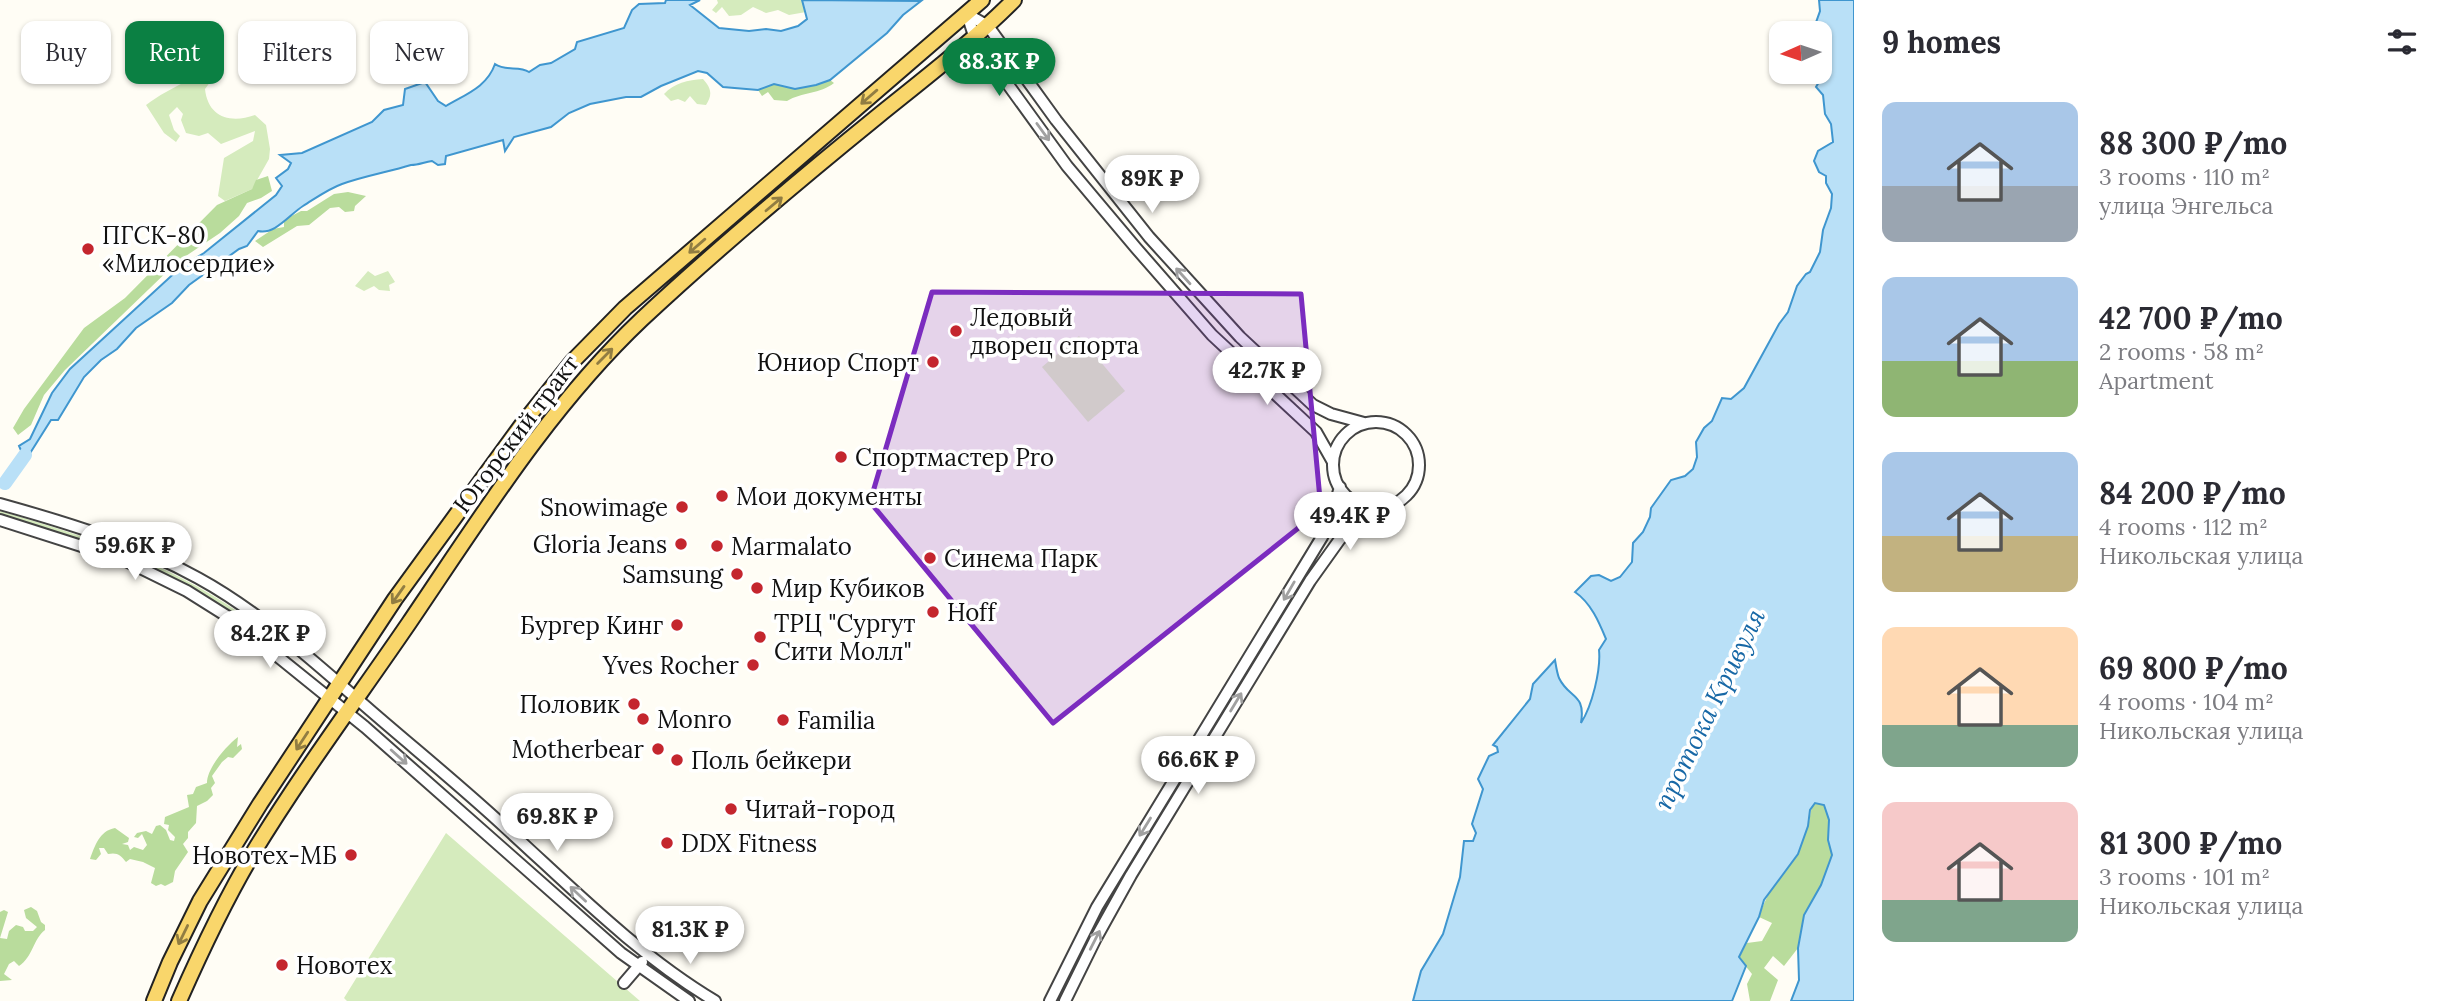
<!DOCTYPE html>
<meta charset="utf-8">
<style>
:root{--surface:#fff;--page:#f2f2f3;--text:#2b2b33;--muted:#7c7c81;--accent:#0b8043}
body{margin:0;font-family:Lora,serif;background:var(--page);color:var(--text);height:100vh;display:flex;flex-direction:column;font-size:26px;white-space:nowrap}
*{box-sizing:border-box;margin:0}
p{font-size:23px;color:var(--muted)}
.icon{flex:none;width:38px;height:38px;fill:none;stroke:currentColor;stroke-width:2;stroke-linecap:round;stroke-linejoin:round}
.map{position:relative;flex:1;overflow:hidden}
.drawer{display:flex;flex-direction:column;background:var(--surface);width:595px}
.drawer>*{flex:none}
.banner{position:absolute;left:21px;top:21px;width:665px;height:63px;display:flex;gap:14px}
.needle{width:46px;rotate:267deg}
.buttons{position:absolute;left:1769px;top:21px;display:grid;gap:14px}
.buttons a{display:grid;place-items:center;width:63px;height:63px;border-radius:14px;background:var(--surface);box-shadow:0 2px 5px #0004;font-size:35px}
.price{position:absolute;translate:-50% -60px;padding:0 16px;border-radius:24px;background:#fff;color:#222;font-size:23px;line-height:46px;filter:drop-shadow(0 2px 4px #0008)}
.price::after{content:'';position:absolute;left:50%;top:42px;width:21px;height:16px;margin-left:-10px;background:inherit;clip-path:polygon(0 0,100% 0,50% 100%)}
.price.on{background:var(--accent);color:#fff}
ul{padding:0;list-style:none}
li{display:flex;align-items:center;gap:21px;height:175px;padding:0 28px}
li span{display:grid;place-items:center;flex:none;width:196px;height:140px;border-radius:14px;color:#555}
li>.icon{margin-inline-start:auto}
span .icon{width:84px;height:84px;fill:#fffc;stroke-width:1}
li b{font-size:30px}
h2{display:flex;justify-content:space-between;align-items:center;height:84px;padding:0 28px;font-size:30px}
.chip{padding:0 24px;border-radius:14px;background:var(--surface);box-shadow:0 2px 5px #0004;font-size:24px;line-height:63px}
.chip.on{background:var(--accent);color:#fff}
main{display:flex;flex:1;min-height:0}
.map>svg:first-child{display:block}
.green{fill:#d5ebbd}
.forest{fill:#b9dc9c}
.pitch{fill:#e6f2cf}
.water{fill:#b9e0f7;stroke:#3f96cf;stroke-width:2}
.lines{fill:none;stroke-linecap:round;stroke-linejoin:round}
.river{stroke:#b9e0f7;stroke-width:14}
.minor-casing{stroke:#444;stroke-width:14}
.major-casing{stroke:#222;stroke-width:18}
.minor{stroke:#fff;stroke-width:10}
.major{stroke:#f9d66b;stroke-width:14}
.oneway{stroke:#917d42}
.oneway2{stroke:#a0a0a0}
.marked{fill:#7b2cbf;fill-opacity:0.2;stroke:#7b2cbf;stroke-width:5;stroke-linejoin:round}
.poi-dot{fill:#c4262e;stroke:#fff;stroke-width:2.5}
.labels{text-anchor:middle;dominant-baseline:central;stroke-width:7;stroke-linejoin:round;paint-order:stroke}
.poi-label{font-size:24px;fill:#111;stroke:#fff;text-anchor:start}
.street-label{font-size:24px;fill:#111;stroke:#fff}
.water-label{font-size:26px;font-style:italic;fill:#1768a6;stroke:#fff}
</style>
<main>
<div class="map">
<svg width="1854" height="1001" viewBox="0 0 1854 1001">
<rect width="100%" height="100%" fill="#fffdf5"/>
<!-- green -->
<path class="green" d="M717,0H802L806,12L789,15L778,10L766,13L753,7L741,15L729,16L722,7L716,13L712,10L718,3Z
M213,53L219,70L205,89C208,117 230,124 255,115L266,125L270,149L269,159L252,189L225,201L218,196L224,158L253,141L255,131L221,144L208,133L199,136L186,133L181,120L183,114L177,107L169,115L174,130L180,136L176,142L164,133L146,105C159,95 172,89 186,81C198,73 200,61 213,53Z
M703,79C711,88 713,94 706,105L697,104L690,96L685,102L678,99L671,101L664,94C674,83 688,80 703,79Z
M368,271L375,276L388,271L395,282L389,285L390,291L379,290L374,286L364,291L355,286Z
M0,511C99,540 192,570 272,638L183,583L140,562L0,516Z
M446,833L640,1001H347L344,998Z"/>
<!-- forest -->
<path class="forest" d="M830,80L834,83C820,94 802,92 787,101L774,100L768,92L762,96L758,90L774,84L795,89L816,85Z
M268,176L272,191L261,198L247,203L239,216L220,233L177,262L65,370L44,395L31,425L18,435L13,428L24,409L84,328L125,298L217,205L252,189L256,180Z
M348,192L366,196L355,206L354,211L345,212L339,207L330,208L309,225L297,226L263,247L255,241L273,229L284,227V220L301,211H307L334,194Z
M238,737L237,747L241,744L242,749L233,758L228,757L222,762L212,776L215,783L211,788L213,795L207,801L197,806L196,823L188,832V838L183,844L188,852L175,871L173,882L165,886L161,884L156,886L151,883L155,868L143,862L130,859L126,862C121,855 117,852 108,854L104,848H99L101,854L96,860L90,859C95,846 99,831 115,828L129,838L128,842L122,844L128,845L130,850L134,847L143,850L147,845L142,834L138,838L134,837L137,833L146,831L152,834L156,826L160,825L166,830L170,840L174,841L175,837L168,830L169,825L164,824L165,817L189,807L187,795L193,794L196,787L207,783C207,768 226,746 238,737Z
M1814,803L1824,805L1829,820L1828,840L1832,855L1821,885L1804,915L1798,948L1784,966L1773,956L1764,968L1778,980L1770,1001H1750L1747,984L1752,974L1739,958L1747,943L1762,941L1772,923L1759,917C1769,885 1793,860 1807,829C1811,820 1809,811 1814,803Z
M31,907L37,911L41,922L45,925V930C33,939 33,957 19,966L14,961L9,964L4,974L12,980L0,981V912L4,910L8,912L0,938L7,939L9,931L16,925L23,927L25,931H33L37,927L26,918L24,910Z"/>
<!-- pitch -->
<path class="pitch" d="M1079,336L1125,391L1088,422L1042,367Z"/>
<!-- water -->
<path class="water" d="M666,0H700L690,5L719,28L749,31L766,29L781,31L798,26L807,19L802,0L921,1L903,15L887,33L830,80L816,85L795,89L774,84L758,90L723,87L707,73L698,71L661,86L641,97H626L590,104L569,113L551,127L514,137L505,151L503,140L446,156L445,164L438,165L432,161C424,162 419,165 411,165C388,172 364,176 342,184C328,189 316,198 303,206C289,215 275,235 258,231L247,246L239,249L189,285L172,303L136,328L117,349L101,360L84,377L58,420H51L22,466L13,470L23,455L19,446L30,439L52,393L70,369L181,267L204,253L276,195L282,186L276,178L288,169L291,163L280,155L302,153L372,122L384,110L403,105L405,89L425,82L438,101L446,106C466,94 487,87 495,64C506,72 519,65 529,72L540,65L551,63L575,49L577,42L624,28L632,10L639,4L665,3Z
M1819,0H1854V1001H1791L1799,980L1798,948L1804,915L1821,885L1832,855L1828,840L1829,820L1824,805L1815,803L1810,810L1808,826L1798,854L1764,900L1759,917L1739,957L1746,966L1732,1001H1413L1421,971L1443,934L1460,877L1464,841H1473L1476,833L1472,824L1483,789L1478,779L1489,756L1498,752L1497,747L1493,745L1530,699L1533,684L1555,660C1556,666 1557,673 1559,678C1569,699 1586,693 1581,723C1592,706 1601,670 1599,650L1606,639C1599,622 1591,603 1575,592L1591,576L1599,575L1611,581L1620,577L1632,562L1633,543L1643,532L1650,517L1651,508L1671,480L1685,476L1693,469L1697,457L1696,442L1704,428L1712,421L1722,398L1731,399L1744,388L1779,324L1788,312L1797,286L1806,274L1810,272L1820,252L1823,230L1831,208L1832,194L1826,183V176L1819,172L1814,161L1818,151L1833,142L1831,124L1825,114L1823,95L1816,87L1822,77L1820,72V33H1817L1814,28L1820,11Z"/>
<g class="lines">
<!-- river -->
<path class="river" d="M5,483L25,455"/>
<defs>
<path id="minor" d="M967,14L975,39L1067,166L1136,248L1212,335L1316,432L1333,462
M967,14L988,26L1056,120L1149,237L1240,337L1313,405L1331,414L1364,423
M1333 465a43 43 0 1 1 86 0a43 43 0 1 1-86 0Z
M0,504C68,523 137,544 198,578C262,613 316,664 371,711C416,750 463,788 507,829C573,889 638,955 715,1001
M0,520L122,559L187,591L230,618L365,727L621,953L689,1001
M624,983L642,962
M1050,1001L1097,907L1322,537L1332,515L1340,487
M1065,1001L1096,938L1131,875L1310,581L1340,539L1374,508"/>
<path id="major" d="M154,1001L170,962L200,901L260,804L395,599L524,422L572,362L625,308L982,0
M179,1001C201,951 225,900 253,853C301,774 357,699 409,623C481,517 549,407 642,319C718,248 798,181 878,116C925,78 971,43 1014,0"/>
</defs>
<!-- minor casing -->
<use href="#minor" class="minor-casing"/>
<!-- major casing -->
<use href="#major" class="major-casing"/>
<!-- minor -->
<use href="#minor" class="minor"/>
<!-- major -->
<use href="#major" class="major"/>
</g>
<!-- one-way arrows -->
<defs><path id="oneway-shaft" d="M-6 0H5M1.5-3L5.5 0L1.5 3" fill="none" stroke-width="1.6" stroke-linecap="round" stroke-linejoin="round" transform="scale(1.75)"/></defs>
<g class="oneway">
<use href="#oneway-shaft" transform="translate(869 97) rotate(139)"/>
<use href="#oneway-shaft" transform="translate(774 204) rotate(-40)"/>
<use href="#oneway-shaft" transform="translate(697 246) rotate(139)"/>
<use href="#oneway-shaft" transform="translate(605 356) rotate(-45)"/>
<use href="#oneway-shaft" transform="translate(398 595) rotate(125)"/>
<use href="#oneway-shaft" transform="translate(302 741) rotate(123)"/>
<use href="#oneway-shaft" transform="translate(183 935) rotate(116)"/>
</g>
<g class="oneway2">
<use href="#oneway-shaft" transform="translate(1043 132) rotate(54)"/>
<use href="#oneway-shaft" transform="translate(1183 276) rotate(-132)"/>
<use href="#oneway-shaft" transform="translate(1289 591) rotate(120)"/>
<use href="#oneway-shaft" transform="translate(1236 702) rotate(-59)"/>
<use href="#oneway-shaft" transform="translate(399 757) rotate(42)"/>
<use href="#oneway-shaft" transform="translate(1145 827) rotate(122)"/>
<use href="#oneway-shaft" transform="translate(578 894) rotate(-137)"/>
<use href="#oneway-shaft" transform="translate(1095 940) rotate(-63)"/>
</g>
<!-- marked area -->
<path class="marked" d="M932,292L1301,294L1321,510L1053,723L870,502Z"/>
<!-- markers -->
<g class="poi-dot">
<circle cx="88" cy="249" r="7"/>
<circle cx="956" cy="331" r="7"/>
<circle cx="933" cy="362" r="7"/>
<circle cx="841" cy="457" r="7"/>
<circle cx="722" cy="496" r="7"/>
<circle cx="682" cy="507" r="7"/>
<circle cx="681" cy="544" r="7"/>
<circle cx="717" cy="546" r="7"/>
<circle cx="930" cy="558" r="7"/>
<circle cx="737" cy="574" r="7"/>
<circle cx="757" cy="588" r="7"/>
<circle cx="933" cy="612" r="7"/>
<circle cx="677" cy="625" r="7"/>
<circle cx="760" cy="637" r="7"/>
<circle cx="753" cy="665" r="7"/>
<circle cx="634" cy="704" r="7"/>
<circle cx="643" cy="719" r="7"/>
<circle cx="783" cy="720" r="7"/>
<circle cx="658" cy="749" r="7"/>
<circle cx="677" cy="760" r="7"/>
<circle cx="731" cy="809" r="7"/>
<circle cx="667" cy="843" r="7"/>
<circle cx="351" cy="855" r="7"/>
<circle cx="282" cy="965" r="7"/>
</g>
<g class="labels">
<!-- poi labels -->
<g class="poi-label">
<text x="102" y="235">ПГСК-80<tspan x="102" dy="28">«Милосердие»</tspan></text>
<text x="970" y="317">Ледовый<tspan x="970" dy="28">дворец спорта</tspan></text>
<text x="919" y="362" text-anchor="end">Юниор Спорт</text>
<text x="855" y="457">Спортмастер Pro</text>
<text x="736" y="496">Мои документы</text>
<text x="668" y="507" text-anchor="end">Snowimage</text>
<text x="667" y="544" text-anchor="end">Gloria Jeans</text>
<text x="731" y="546">Marmalato</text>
<text x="944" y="558">Синема Парк</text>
<text x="723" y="574" text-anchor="end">Samsung</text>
<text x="771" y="588">Мир Кубиков</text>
<text x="947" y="612">Hoff</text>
<text x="774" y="623">ТРЦ "Сургут<tspan x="774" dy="28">Сити Молл"</tspan></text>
<text x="663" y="625" text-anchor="end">Бургер Кинг</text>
<text x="739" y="665" text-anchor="end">Yves Rocher</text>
<text x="620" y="704" text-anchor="end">Половик</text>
<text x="657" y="719">Monro</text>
<text x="797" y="720">Familia</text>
<text x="644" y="749" text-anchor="end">Motherbear</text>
<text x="691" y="760">Поль бейкери</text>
<text x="745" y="809">Читай-город</text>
<text x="681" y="843">DDX Fitness</text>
<text x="337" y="855" text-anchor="end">Новотех-МБ</text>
<text x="296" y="965">Новотех</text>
</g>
<!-- street labels -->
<g class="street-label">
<text transform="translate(516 434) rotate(-53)">Югорский тракт</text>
</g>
<!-- water labels -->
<g class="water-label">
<text transform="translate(1709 709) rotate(-64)">протока Кривуля</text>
</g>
</g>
</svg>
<div class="buttons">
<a><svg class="needle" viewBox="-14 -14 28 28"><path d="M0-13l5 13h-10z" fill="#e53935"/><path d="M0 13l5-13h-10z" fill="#7c7c81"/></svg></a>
</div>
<b class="price on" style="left:999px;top:98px">88.3K ₽</b>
<b class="price" style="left:1152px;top:215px">89K ₽</b>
<b class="price" style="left:1267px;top:407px">42.7K ₽</b>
<b class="price" style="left:1350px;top:552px">49.4K ₽</b>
<b class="price" style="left:135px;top:582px">59.6K ₽</b>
<b class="price" style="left:270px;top:670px">84.2K ₽</b>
<b class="price" style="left:1198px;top:796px">66.6K ₽</b>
<b class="price" style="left:557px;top:853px">69.8K ₽</b>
<b class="price" style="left:690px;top:966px">81.3K ₽</b>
<div class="banner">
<a class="chip">Buy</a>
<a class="chip on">Rent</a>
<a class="chip">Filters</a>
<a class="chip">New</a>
</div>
</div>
<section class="drawer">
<h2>9 homes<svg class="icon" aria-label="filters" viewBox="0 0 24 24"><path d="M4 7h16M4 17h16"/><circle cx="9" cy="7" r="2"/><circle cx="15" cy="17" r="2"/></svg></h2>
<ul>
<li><span style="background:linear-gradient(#a9c7e8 60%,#9aa5b1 0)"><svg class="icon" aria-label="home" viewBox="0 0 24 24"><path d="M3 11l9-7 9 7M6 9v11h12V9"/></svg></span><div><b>88 300 ₽/mo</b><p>3 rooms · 110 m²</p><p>улица Энгельса</p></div></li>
<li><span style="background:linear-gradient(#a9c7e8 60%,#8fb573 0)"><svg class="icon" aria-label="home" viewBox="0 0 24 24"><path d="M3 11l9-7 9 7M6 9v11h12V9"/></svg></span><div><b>42 700 ₽/mo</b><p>2 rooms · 58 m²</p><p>Apartment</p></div></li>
<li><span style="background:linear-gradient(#a9c7e8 60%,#c2b280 0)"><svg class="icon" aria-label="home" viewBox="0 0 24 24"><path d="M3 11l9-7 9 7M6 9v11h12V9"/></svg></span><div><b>84 200 ₽/mo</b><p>4 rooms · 112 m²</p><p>Никольская улица</p></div></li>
<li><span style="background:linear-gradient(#ffd9b3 70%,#7fa58c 0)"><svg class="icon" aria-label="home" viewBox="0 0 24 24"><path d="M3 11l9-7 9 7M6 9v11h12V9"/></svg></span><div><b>69 800 ₽/mo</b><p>4 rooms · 104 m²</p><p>Никольская улица</p></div></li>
<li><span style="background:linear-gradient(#f6c9c9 70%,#7fa58c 0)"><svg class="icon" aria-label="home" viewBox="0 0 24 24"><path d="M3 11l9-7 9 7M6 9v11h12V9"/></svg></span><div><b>81 300 ₽/mo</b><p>3 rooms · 101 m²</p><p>Никольская улица</p></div></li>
</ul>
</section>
</main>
